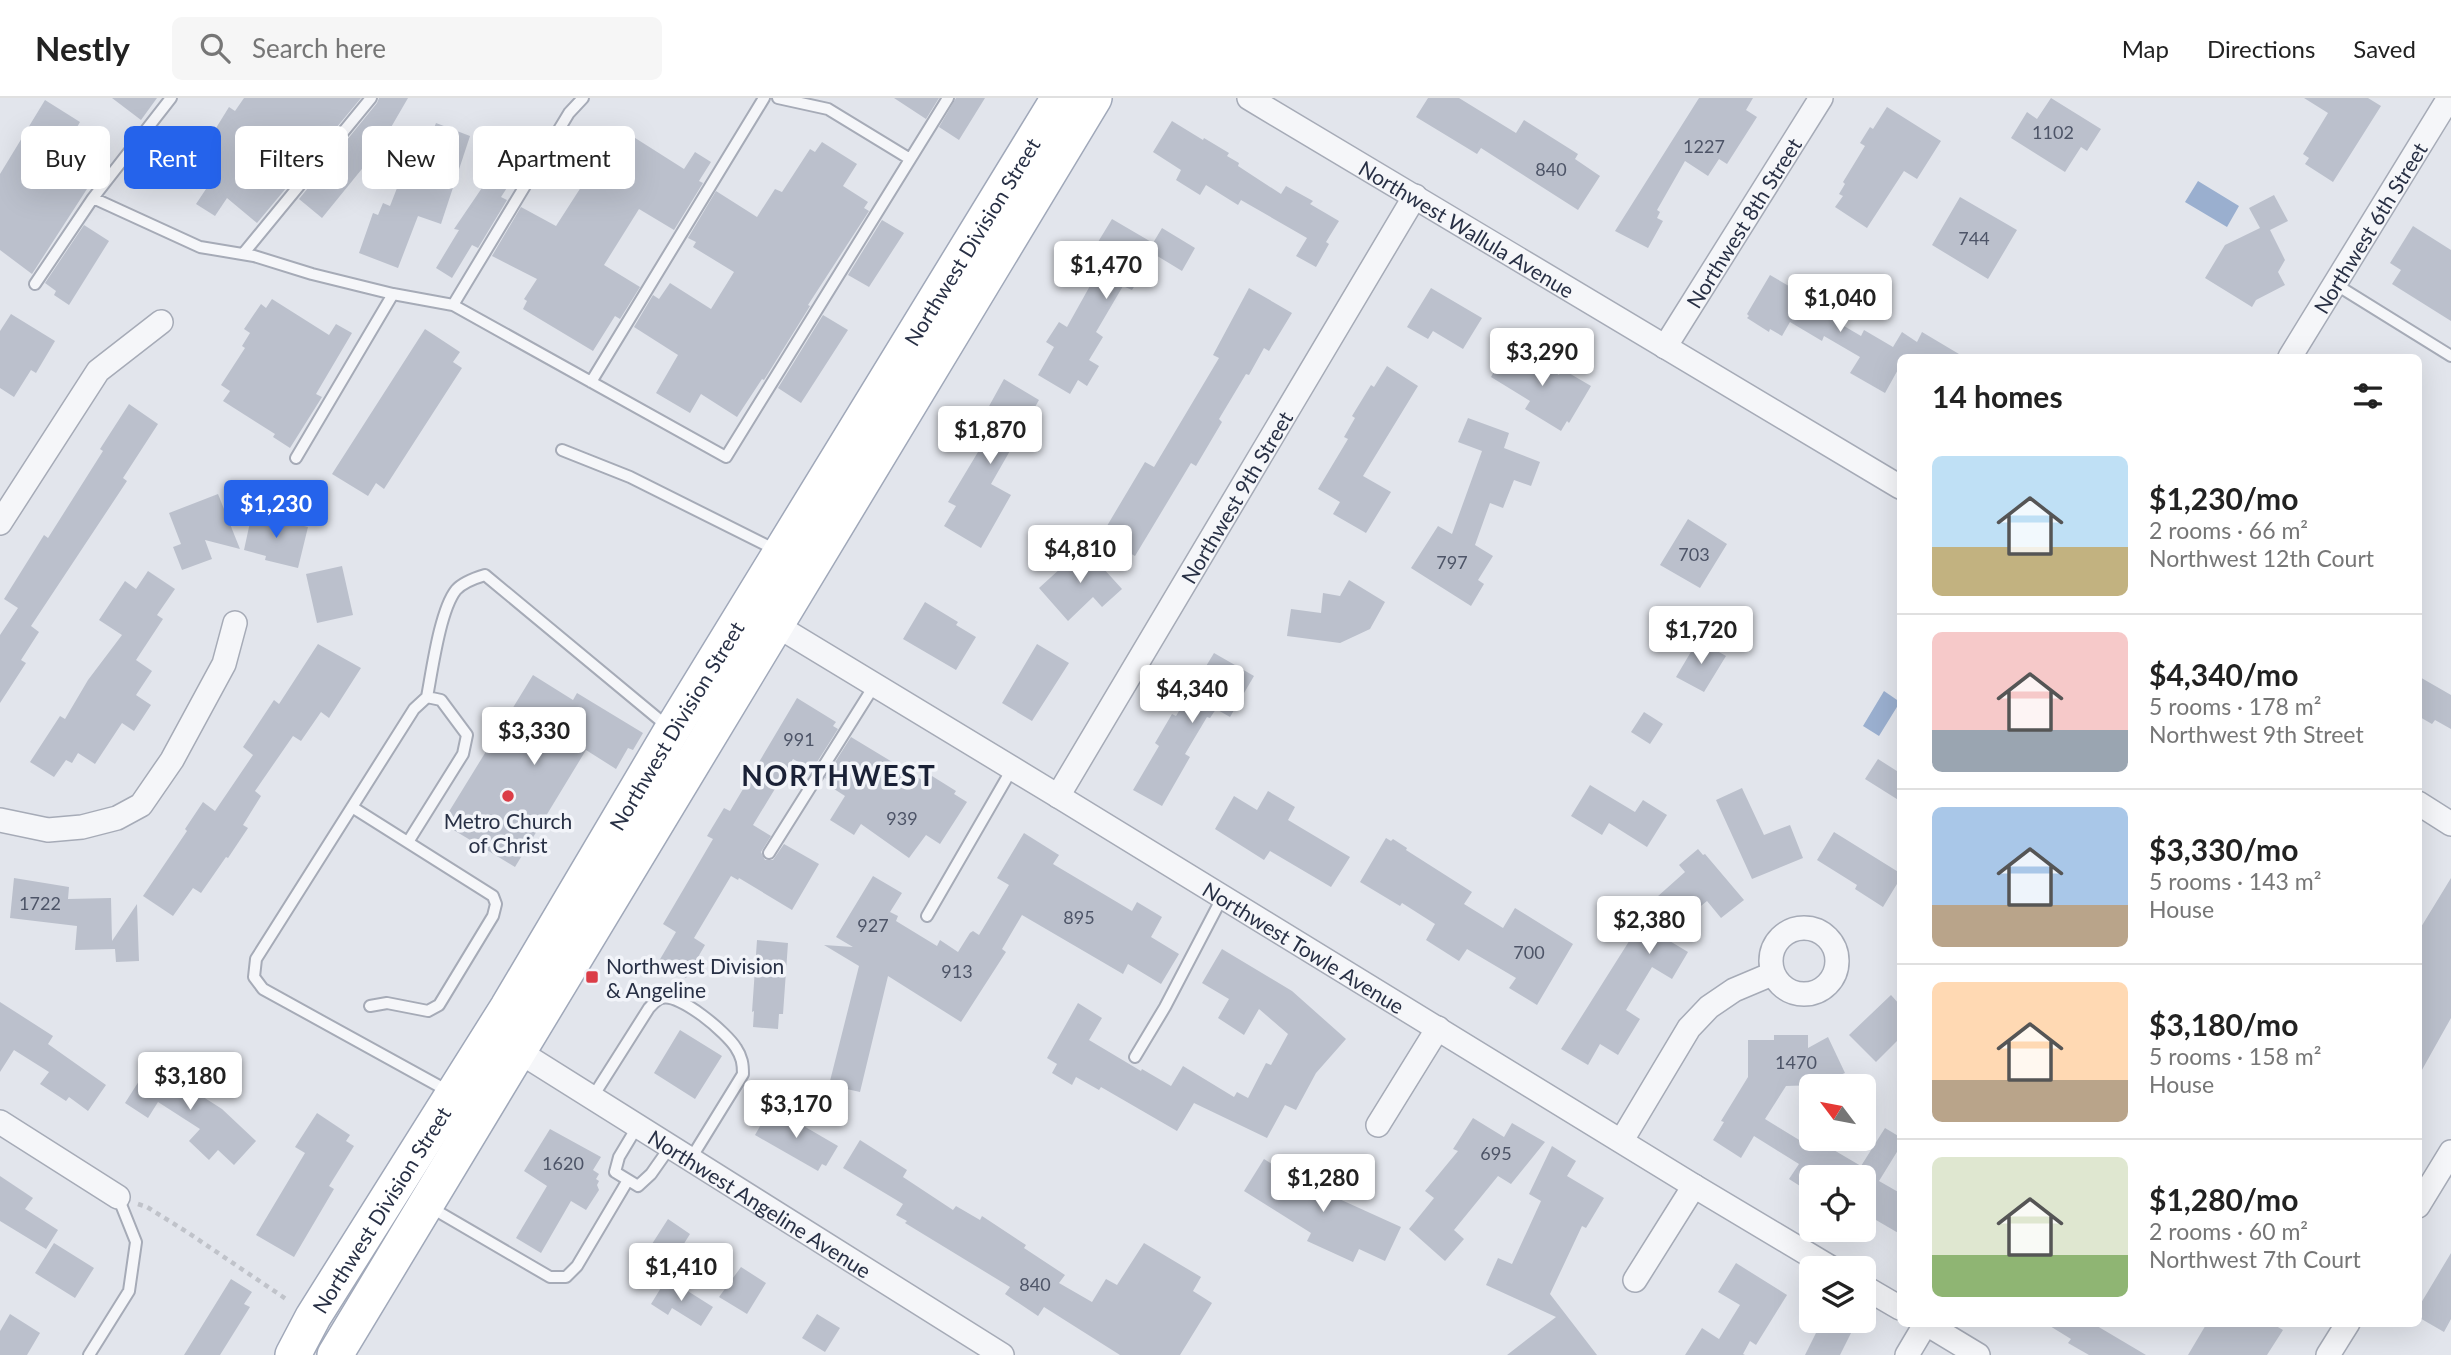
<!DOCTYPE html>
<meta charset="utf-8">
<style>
:root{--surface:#fff;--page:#f6f6f6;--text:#222;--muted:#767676;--line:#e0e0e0;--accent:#2563eb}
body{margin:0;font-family:Lato,sans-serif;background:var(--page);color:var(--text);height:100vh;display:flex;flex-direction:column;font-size:26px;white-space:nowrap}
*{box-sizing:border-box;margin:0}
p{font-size:23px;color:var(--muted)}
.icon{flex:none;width:38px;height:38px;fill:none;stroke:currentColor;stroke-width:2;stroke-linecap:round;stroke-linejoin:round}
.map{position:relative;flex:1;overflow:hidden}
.panel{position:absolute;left:1897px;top:256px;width:525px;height:973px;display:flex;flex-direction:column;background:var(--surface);border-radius:10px;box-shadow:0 7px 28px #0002}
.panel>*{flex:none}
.top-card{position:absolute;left:21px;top:28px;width:665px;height:63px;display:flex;gap:14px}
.needle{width:46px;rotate:302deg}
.fabs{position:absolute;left:1799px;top:976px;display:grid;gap:14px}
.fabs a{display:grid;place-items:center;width:77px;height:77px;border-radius:10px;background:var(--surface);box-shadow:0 7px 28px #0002;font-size:35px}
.price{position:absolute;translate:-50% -60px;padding:0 16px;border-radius:7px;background:#fff;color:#222;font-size:23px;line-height:46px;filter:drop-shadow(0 2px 4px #0008)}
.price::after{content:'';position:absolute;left:50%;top:42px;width:21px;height:16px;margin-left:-10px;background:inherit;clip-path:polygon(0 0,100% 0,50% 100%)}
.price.selected{background:var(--accent);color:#fff}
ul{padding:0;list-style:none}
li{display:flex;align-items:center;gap:21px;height:175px;padding:0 35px}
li+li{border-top:2px solid var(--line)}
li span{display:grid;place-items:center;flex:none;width:196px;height:140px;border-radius:10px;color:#555}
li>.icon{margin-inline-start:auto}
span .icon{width:84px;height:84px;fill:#fffc;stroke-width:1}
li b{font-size:30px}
h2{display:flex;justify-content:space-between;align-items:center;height:84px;padding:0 35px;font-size:30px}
.tag{padding:0 24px;border-radius:10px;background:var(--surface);box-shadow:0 7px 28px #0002;font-size:24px;line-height:63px}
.tag.selected{background:var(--accent);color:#fff}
header{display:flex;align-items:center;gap:42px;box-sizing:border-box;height:98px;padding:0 35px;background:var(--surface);border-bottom:2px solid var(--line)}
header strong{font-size:33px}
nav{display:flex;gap:38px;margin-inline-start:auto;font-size:24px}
.search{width:490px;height:63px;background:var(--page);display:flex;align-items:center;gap:18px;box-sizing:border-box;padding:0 24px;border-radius:10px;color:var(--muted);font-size:26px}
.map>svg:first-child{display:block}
.water{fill:#9aafcf}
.building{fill:#bbc0cc}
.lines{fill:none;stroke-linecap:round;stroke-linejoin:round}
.lane-casing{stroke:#a6abb7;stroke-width:14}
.street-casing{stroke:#a6abb7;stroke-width:26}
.primary-casing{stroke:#a0a8b9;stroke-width:38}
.path{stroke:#c0c3ca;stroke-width:4.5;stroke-dasharray:5 5;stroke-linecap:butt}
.lane{stroke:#f5f6f9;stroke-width:10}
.street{stroke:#f5f6f9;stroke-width:23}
.primary{stroke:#fff;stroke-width:35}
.poi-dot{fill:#db3d47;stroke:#f2f4f9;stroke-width:2.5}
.labels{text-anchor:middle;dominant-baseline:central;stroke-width:7;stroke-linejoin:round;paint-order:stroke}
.number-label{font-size:18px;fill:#4d5467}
.street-label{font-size:21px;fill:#283045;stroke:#f2f4f9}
.poi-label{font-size:21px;fill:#283045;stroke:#f2f4f9}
.district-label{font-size:28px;font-weight:bold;letter-spacing:2px;fill:#1a2136;stroke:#f2f4f9}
</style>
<header>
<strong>Nestly</strong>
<div class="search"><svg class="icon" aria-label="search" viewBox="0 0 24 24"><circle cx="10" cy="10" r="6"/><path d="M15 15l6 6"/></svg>Search here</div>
<nav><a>Map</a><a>Directions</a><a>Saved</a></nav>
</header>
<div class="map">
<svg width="2451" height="1257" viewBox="0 0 2451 1257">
<rect width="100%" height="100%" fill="#e2e5ec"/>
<!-- water -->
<path class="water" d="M2198,83L2239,108L2227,129L2185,104Z
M1884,593L1900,604L1879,638L1863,628Z"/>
<!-- building -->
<path class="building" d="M112,0H157L141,22Z
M244,0H361L257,125L227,100L215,118L196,106L214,79L195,64L229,9L235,13Z
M379,0H408L379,50L322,120L299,101L377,5Z
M894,0H939L926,21Z
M956,0H985L959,42L939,29Z
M1428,0H1459L1516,35L1524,22L1578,56L1575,61L1600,78L1578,112L1481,50L1477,56L1416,19Z
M1699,0H1753L1746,12L1757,19L1727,66L1719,61L1708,78L1685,63L1657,112L1660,114L1657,120L1663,123L1648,150L1615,133Z
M2051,0L2101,31L2087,53L2081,49L2065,74L2011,40L2027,14L2037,21Z
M2304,0H2368L2381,8L2333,84L2305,66L2309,60L2303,56L2328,15Z
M45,2L80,24L72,38L107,60L32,176L0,152V76Z
M1887,9L1941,43L1917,81L1904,73L1867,130L1835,109L1843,98L1839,96L1845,86L1843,84L1865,48L1860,45L1870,29L1873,31Z
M1172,23L1203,42L1204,40L1229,55L1227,58L1239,65L1238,68L1281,96L1286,88L1313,103L1310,106L1339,123L1326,144L1329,146L1316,169L1296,158L1307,140L1241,102L1238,107L1206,87L1200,97L1176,82L1181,72L1153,54Z
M436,25L470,38L441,126L418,118L398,170L359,155L373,115L378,117L383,105L390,108L406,67L418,71Z
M632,38L684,71L695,54L711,64L699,83L703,85L674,132L639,111L604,167L640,189L620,221L615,218L593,253L523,211L527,203L524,201L537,181L492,158L521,109L556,128L583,86L587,88L615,45L624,50Z
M822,44L857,66L843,88L868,104L864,110L869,113L808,207L810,208L764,282L762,281L737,319L701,296L690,315L656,295L678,257L634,229L653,197L659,201L670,185L711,211L734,174L693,149L696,144L688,140L716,93L757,119L775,91L782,94L810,51L815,54Z
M507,53L524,64L501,99L507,102L478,150L472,147L452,180L436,170L459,132L454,131Z
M2274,97L2288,123L2270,132L2285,162L2278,174L2285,187L2256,202L2252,209L2205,180L2225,147L2260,130L2249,110Z
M1960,99L2017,132L1988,181L1932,147Z
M1112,121L1153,145L1162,130L1195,150L1182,173L1154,156L1132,192L1123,188L1096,234L1103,239L1089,262L1099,268L1087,288L1078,282L1070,296L1038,277L1054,249L1046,244L1059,224L1067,229L1110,152L1098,144Z
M882,122L904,135L869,189L848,177Z
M84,127L109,143L69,207L54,197L56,193L45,185Z
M2413,128L2451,152V223L2392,186L2401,172L2390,165Z
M1770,177L1818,205L1815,211L1861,238L1864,232L1893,249L1902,234L1917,244L1922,234L1964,259H1900V268L1885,295L1850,275L1860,259L1824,238L1822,243L1790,224L1782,238L1770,231L1769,234L1747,220L1749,218L1747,216Z
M1249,190L1292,215L1269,253L1264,250L1249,277L1246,276L1219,321L1222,324L1196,368L1191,365L1135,458L1101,438L1145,364L1154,369L1219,260L1213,257Z
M1431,190L1482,220L1463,251L1433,233L1428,241L1407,229Z
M272,201L329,237L336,226L352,235L316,296L322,299L290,350L273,339L275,336L223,303L230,293L221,287L245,250L242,248L250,235L244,231L261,206L266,210Z
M11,216L55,243L36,275L31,272L14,299L0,290V233Z
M823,217L848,232L801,305L778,290Z
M425,231L460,254L453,264L462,270L384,391L376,385L368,398L332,376Z
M1509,247L1559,277L1562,271L1591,288L1569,325L1567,323L1561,333L1525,311L1530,303L1491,279Z
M1387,268L1418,288L1363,378L1391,394L1366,435L1333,416L1340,404L1318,391L1348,341L1344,339L1355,320L1352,318L1371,287L1374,289Z
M1004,281L1039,302L991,386L1011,397L981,450L944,428L956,408L948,404L987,339L979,334L992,312L988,310Z
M129,306L158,326L123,380L127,383L31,528L39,534L21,562L26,565L0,605V537L18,510L4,501L44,437L48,440L103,353L100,351Z
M1468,320L1509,335L1504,350L1540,364L1531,388L1514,382L1503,410L1490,405L1475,447L1493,458L1478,482L1484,486L1471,508L1411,470L1438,428L1452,436L1482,353L1458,344Z
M218,396L240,451L205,442L212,461L182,472L173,449L181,446L169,415Z
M252,415L308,429L298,470L265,462L266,458L244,452Z
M1688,421L1727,446L1700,490L1660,467Z
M1084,449L1122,491L1102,509L1093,499L1068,523L1039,490Z
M342,468L353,517L317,525L306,476Z
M148,473L175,491L157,517L163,521L136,562L152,573L136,597L151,607L134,633L122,625L95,666L78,655L72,665L66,662L54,679L30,664L60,618L65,621L88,582L122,537L99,522L125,483L136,491Z
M1349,482L1385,504L1370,531L1340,545L1287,538L1291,511L1321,515L1323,495L1340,498Z
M925,504L958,524L956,527L976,539L956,572L903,541Z
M1698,542L1726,558L1704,594L1676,579Z
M318,546L361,570L329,620L321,614L301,643L293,638L255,693L261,698L243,727L248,730L228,760L226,759L201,795L193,790L173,818L143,798L187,733L185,731L203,704L215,713L253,657L243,649L274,602L279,606Z
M1037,546L1069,565L1032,623L1002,605Z
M1214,555L1254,578L1230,619L1216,611L1210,620L1207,619L1185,656L1190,659L1162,708L1133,692L1159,648L1155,645L1172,616L1176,618Z
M533,577L573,602L577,595L643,635L633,652L628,650L616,671L586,652L515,769L442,725Z
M2418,578L2451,597V631L2435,622L2432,626L2418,618Z
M797,600L836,624L833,628L838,631L812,672L793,661L753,727L771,738L761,754L765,762H773L784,746L819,766L792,812L739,780L738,782L731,778L694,840L705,847L686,880L659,863L676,834L663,826L713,741L707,738L724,710L730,713Z
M1644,614L1663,626L1650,646L1631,634Z
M851,639L927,685L932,678L956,693L954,696L967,704L940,746L926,737L909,760L861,726L854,737L830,722L845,698L831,689L833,685L825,680Z
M1878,661L1900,675V703L1865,681Z
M1590,687L1635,714L1643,702L1667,717L1647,749L1609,725L1602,737L1571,718Z
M1742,690L1764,737L1790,727L1803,760L1752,781L1716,702Z
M1268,693L1295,709L1288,722L1350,759L1331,789L1270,753L1264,762L1215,731L1234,698L1257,712Z
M1834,734L1900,775V781L1883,809L1855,791L1857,787L1817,762Z
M1024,735L1059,757L1053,766L1132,813L1137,804L1162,819L1151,839L1179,856L1161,886L1128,866L1123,876L1022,817L1002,851L1006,854L961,924L888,878L860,994L829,987L859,868L824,847L853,849L836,839L873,778L902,795L890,814L898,818L896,823L937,848L940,842L958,854L970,835L973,833L979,837L1009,787L997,780Z
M1386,740L1391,743L1393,741L1407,750L1406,752L1472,794L1464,806L1503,830L1515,810L1573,846L1537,907L1509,890L1516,880L1467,851L1459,863L1426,842L1435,826L1402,805L1400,808L1360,784Z
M1698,751L1703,757L1705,756L1744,802L1721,820L1707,803L1663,839L1688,854L1672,881L1652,869L1626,912L1640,921L1618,957L1600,946L1588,967L1561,951L1657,799L1685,774L1679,767Z
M14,780L69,789L68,801L111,800L112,843L137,806L139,863L116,864L115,851L75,852L77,828L10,820Z
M2451,780V920L2418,979V834Z
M757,842L788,845L783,916H779L778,931L753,929L754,913L752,914Z
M1222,851L1292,893L1346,941L1316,975L1296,1012L1285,1007L1267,1040L1194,1005L1177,1033L1101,989L1099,992L1076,979L1072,987L1052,975L1057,966L1047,960L1078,905L1102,920L1089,942L1141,973L1142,971L1171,988L1183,968L1234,999L1237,994L1248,1000L1266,965L1271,967L1288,936L1259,911L1244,937L1218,920L1229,901L1202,885Z
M1891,897L1900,907V940L1876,964L1849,937Z
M0,904L53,938L48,946L106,987L88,1013L69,999L66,1003L40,986L49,974L14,952L0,974Z
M680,932L722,958L695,1001L654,975Z
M1774,937H1808V950L1828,939L1845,975L1817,987L1786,988L1765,1021L1809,1048L1815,1041L1861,1068L1885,1030L1900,1039V1049L1879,1083L1900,1095V1136L1864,1115V1080H1811V1095L1789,1081L1799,1066L1754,1038L1741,1060L1713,1042L1724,1024L1721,1023L1748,979V942H1774Z
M160,960L180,973L175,981L222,1011L256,1043L234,1067L218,1052L209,1062L189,1043L200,1031L158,1004L148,1020L125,1005L153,961L157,964Z
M771,1009L838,1048L826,1068L822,1066L818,1073L755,1037Z
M317,1015L350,1037L346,1043L354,1048L329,1088L334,1091L294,1159L256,1137L305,1055L295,1049Z
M1473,1020L1504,1039L1512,1025L1545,1044L1511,1086L1498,1078L1454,1132L1464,1141L1445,1163L1409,1131L1434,1100L1425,1093L1458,1053L1453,1051Z
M550,1031L601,1059L593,1072L599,1076L596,1081L599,1083L597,1087L599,1092L586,1112L571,1103L541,1155L516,1140L547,1088L524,1073Z
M860,1042L907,1072L903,1079L953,1112L956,1108L980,1122L982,1118L1026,1147L1024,1150L1065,1177L1059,1185L1092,1204L1106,1181L1117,1187L1144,1145L1201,1179L1193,1193L1212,1205L1180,1257H1120L1044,1209L1038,1218L1005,1196L1010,1189L905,1125L907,1123L896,1117L903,1106L843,1070Z
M1552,1048L1576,1063L1567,1078L1604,1100L1586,1130L1582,1128L1550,1196L1597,1257H1507L1556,1219L1486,1187L1498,1160L1512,1166L1541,1103L1529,1096Z
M1264,1061L1300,1084L1305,1075L1330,1090L1326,1095L1401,1129L1385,1163L1359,1151L1353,1164L1307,1143L1311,1135L1244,1093Z
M0,1078L33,1100L25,1111L58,1132L46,1151L0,1123Z
M668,1121L690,1136L675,1160L652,1146Z
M54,1145L94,1170L75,1200L35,1175Z
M2451,1155V1221L2444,1234L2418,1219V1210Z
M1736,1165L1787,1197L1756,1247L1750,1243L1743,1256L1745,1257H1685L1702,1230L1719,1241L1740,1207L1718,1194Z
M741,1169L766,1185L747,1216L719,1199Z
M667,1180L713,1209L701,1228L672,1210L668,1217L651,1206Z
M231,1181L252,1194L244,1206L250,1209L220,1257H184Z
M10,1216L40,1235L27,1257H0V1233Z
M817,1216L840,1230L825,1254L802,1240Z
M1822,1223H1843L1854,1229L1840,1257H1805Z
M2045,1225H2092L2146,1257H2089L2068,1245L2071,1241Z
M2207,1225H2271L2283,1232L2267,1257H2188Z"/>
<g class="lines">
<defs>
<path id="lane" d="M778,0L828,11L910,61
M93,100L200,149L254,158L312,176L393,196L453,207L726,359L948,0
M243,156L371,0
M35,186L93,100L171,0
M2335,186L2451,258
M453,207L569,15L583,0
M591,284L764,0
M562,352L630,379L778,453
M296,360L393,196
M427,599C432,573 440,512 456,492C463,484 475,480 485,477L667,628
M352,709L493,798L496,806L493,818L439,907L428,913L387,905L370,908
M408,744L463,656L467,637L441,602L427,599L414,611L256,861L254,879L263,891L448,993
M769,755L874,588
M927,818L1012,671
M1135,959L1165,909L1223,798
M592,1000L649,910C653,906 657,901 662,900C680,895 727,935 736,950C742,959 743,966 743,976L690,1062
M637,1029L619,1059L615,1074L638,1088L651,1076L670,1049
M430,1109L550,1179H566L577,1168L628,1082
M89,1257L129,1193L136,1144L118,1099"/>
<g id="street">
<path id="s1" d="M1249,0L1900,389"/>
<path id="s2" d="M1665,249L1821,0"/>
<path id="s3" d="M2290,259L2449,0"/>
<path d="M0,425L98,273L161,224"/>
<path id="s4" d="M766,521L1058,698L1694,1088L1833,1171"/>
<path id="s5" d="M1058,698L1415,98"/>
<path d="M2418,705L2451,726"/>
<path d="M0,722L48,732L82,729L117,720L141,707L172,662L224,566L235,525"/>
<circle cx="1804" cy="863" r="33"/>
<path id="s6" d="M507,946L1002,1257"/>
<path d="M0,1024L118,1099"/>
<path d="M1378,1027L1438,930"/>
<path d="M1622,1042L1689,930L1709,909L1734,892L1772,876"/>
<path d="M2418,1108L2451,1054"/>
<path d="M1635,1182L1694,1088"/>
<path d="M1864,1189L1900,1210"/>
<path d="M1925,1225L1978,1257"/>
<path d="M1907,1257L1926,1225"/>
<path d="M2328,1257L2348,1225"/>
</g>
<g id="primary">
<path id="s7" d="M293,1257L313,1219L508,909L672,632L1059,0"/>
<path d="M335,1257L1094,0"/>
</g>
</defs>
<!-- lane casing -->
<use href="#lane" class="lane-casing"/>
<!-- street casing -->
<use href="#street" class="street-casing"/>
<!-- primary casing -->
<use href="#primary" class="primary-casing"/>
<!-- path -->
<path class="path" d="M138,1106L147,1109L187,1134L289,1203"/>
<!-- lane -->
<use href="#lane" class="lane"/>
<!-- street -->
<use href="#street" class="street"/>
<!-- primary -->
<use href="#primary" class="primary"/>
</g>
<!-- markers -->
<g class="poi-dot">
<circle cx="508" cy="698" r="7"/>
<rect x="585" y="872" width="14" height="14" rx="3.5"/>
</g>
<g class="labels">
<!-- number labels -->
<g class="number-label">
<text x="2053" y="34">1102</text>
<text x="1704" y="48">1227</text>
<text x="1551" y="71">840</text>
<text x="1974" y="140">744</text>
<text x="1694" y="456">703</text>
<text x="1452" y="464">797</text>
<text x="799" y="641">991</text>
<text x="902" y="720">939</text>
<text x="40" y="805">1722</text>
<text x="1079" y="819">895</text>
<text x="873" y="827">927</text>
<text x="1529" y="854">700</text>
<text x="957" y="873">913</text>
<text x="1796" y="964">1470</text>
<text x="1496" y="1055">695</text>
<text x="563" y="1065">1620</text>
<text x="1035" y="1186">840</text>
</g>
<!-- street labels -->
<g class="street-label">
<text stroke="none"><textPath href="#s2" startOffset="147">Northwest 8th Street</textPath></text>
<text stroke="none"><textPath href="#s3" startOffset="152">Northwest 6th Street</textPath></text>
<text stroke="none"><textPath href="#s1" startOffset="254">Northwest Wallula Avenue</textPath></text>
<text stroke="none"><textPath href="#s7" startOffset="1304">Northwest Division Street</textPath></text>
<text stroke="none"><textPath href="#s5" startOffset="348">Northwest 9th Street</textPath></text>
<text stroke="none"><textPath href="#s7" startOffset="737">Northwest Division Street</textPath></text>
<text stroke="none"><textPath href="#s4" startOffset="630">Northwest Towle Avenue</textPath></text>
<text stroke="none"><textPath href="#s6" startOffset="299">Northwest Angeline Avenue</textPath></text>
<text stroke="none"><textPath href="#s7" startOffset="170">Northwest Division Street</textPath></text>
</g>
<!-- poi labels -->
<g class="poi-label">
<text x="508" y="722">Metro Church<tspan x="508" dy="24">of Christ</tspan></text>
<text x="606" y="867" text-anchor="start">Northwest Division<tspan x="606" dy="24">&amp; Angeline</tspan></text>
</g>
<!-- district labels -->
<g class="district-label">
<text x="839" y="677">NORTHWEST</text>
</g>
</g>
</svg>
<div class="fabs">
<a><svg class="needle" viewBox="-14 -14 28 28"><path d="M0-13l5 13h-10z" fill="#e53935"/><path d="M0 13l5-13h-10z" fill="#767676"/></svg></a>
<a><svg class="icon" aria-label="locate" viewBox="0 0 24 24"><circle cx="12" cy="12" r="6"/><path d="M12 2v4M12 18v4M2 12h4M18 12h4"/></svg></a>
<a><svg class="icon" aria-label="layers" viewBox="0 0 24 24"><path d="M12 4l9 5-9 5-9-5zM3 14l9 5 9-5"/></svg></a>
</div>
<b class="price" style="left:1106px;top:203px">$1,470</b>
<b class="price" style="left:1840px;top:236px">$1,040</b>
<b class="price" style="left:1542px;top:290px">$3,290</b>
<b class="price" style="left:990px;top:368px">$1,870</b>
<b class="price selected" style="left:276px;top:442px">$1,230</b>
<b class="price" style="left:1080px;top:487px">$4,810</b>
<b class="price" style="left:1701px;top:568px">$1,720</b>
<b class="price" style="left:1192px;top:627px">$4,340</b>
<b class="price" style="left:534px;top:669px">$3,330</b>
<b class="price" style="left:1649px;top:858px">$2,380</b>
<b class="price" style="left:190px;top:1014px">$3,180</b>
<b class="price" style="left:796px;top:1042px">$3,170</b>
<b class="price" style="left:1323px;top:1116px">$1,280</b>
<b class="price" style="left:681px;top:1205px">$1,410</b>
<div class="top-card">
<a class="tag">Buy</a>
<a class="tag selected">Rent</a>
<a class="tag">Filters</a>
<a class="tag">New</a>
<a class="tag">Apartment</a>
</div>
<section class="panel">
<h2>14 homes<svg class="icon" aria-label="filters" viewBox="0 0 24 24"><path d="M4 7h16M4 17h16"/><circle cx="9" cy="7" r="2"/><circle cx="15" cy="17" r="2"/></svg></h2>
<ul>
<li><span style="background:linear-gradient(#bfe0f5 65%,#c2b280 0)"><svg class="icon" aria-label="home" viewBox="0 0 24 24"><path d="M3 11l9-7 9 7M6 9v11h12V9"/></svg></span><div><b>$1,230/mo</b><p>2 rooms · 66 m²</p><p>Northwest 12th Court</p></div></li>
<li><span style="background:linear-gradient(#f6c9c9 70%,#9aa5b1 0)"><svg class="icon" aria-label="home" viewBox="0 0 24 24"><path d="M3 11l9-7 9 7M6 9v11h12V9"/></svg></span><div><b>$4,340/mo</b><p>5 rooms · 178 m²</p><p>Northwest 9th Street</p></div></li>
<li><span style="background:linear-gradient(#a9c7e8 70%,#b9a48a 0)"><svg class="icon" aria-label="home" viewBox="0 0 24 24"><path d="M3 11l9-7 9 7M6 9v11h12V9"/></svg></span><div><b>$3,330/mo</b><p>5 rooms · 143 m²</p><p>House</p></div></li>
<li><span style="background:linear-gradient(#ffd9b3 70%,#b9a48a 0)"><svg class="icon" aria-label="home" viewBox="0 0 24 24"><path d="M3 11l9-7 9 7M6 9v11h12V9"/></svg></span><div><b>$3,180/mo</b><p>5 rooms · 158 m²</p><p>House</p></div></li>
<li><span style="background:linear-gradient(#dfe7d0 70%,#8fb573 0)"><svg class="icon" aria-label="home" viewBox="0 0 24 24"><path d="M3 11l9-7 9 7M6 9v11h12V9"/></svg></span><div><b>$1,280/mo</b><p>2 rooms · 60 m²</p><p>Northwest 7th Court</p></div></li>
</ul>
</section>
</div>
